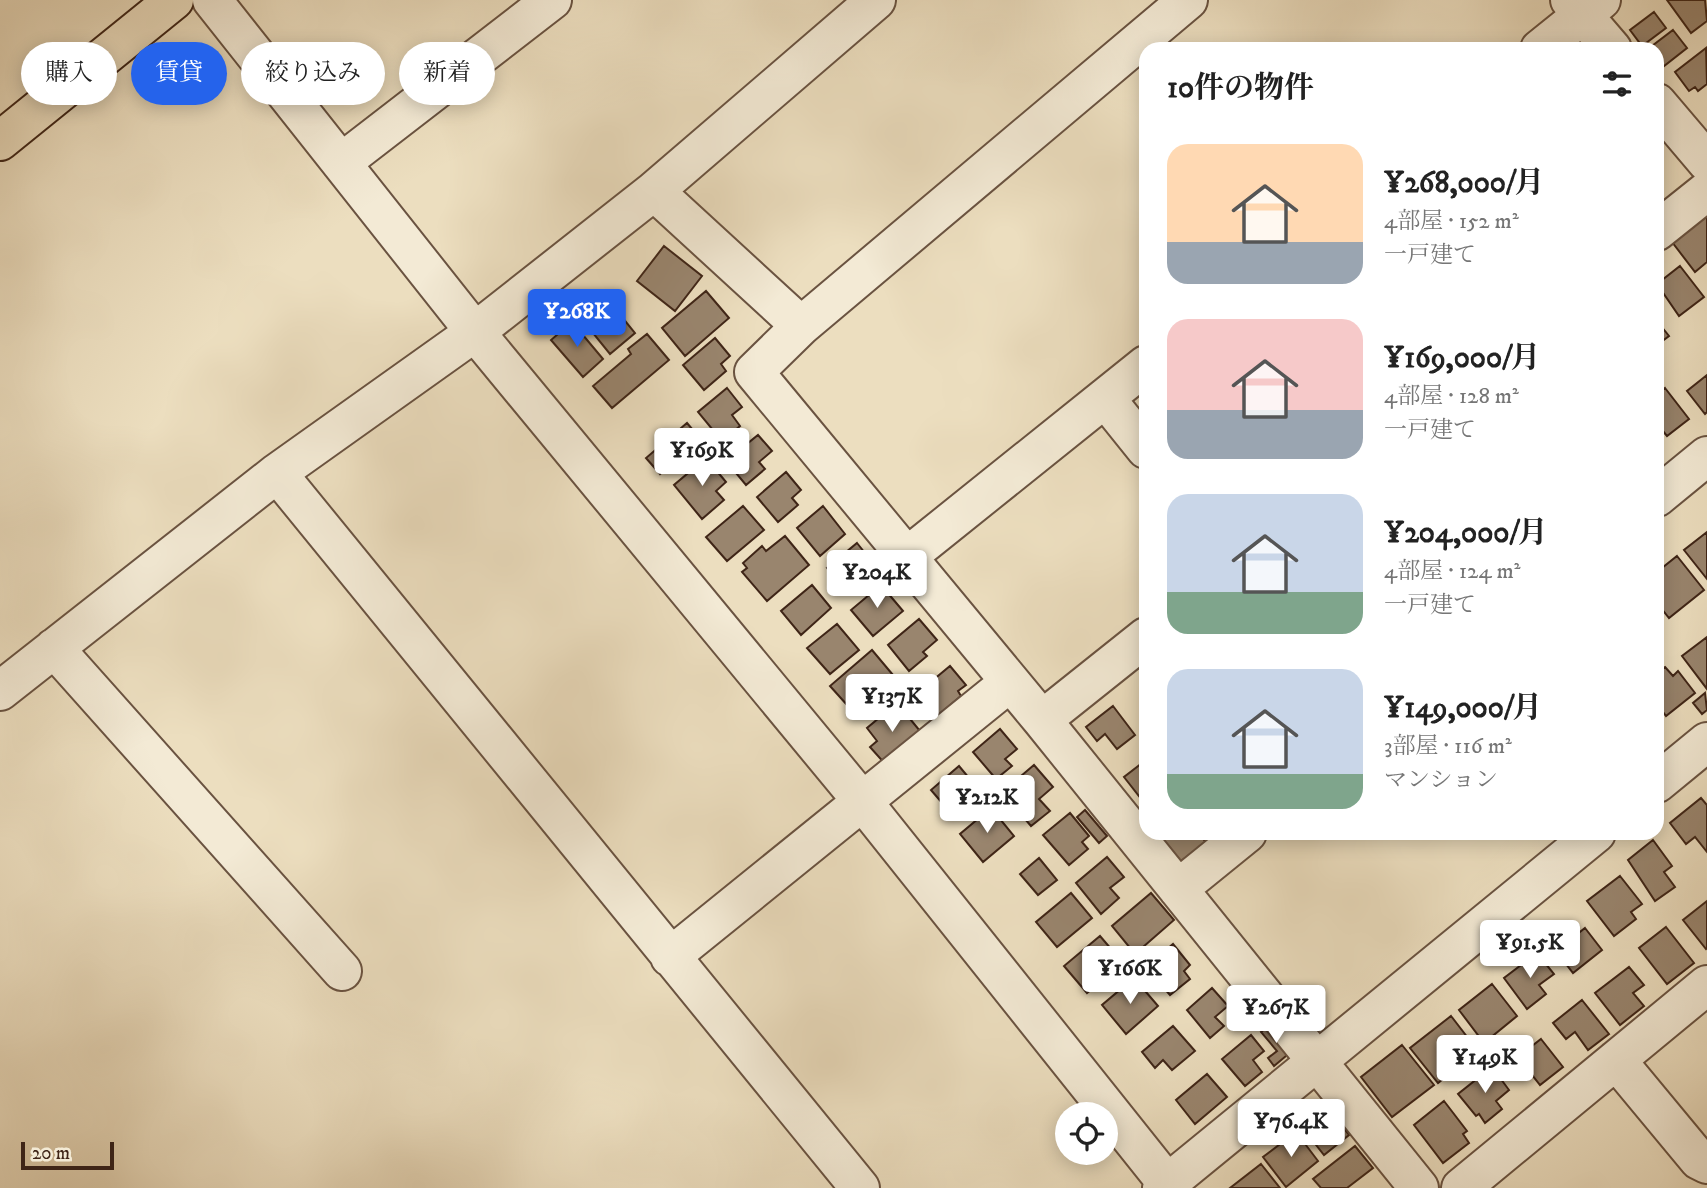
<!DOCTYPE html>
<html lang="ja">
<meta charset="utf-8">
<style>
:root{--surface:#fff;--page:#f2f2f2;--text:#222;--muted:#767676;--accent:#2563eb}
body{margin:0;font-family:"IM FELL DW Pica","Noto Serif JP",serif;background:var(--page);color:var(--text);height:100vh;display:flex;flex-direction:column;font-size:26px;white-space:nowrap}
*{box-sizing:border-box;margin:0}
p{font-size:23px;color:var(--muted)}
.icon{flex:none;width:38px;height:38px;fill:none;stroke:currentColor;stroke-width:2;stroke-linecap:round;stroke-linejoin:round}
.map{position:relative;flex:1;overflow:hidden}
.sheet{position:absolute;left:1139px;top:42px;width:525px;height:798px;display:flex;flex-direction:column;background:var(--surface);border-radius:21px;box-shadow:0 4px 18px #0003}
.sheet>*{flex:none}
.guide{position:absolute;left:21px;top:42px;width:665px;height:63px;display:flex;gap:14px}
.fabs{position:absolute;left:1055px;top:1102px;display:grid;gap:14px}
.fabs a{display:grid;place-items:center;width:63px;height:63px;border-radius:50%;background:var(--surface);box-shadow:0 4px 18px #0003;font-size:35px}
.scale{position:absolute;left:21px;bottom:18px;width:93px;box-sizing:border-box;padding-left:7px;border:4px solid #3f2517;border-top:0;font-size:19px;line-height:24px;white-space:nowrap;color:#3f2517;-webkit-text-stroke:5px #f3ead5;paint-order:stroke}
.price{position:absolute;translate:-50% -60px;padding:0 16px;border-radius:7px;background:#fff;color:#222;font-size:23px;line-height:46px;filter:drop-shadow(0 2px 4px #0008)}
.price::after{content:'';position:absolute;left:50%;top:42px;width:21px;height:16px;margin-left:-10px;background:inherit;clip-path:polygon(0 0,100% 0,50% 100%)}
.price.current{background:var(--accent);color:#fff}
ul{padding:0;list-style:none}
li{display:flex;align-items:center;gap:21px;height:175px;padding:0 28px}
li span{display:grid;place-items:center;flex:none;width:196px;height:140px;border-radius:21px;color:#555}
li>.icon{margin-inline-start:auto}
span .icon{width:84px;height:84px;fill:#fffc;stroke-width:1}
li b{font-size:30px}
h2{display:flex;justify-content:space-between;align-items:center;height:84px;padding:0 28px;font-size:30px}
.chip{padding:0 24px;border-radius:32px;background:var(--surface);box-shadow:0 4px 18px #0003;font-size:24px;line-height:63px}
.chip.current{background:var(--accent);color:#fff}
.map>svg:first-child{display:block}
.building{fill:#99856e;stroke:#3f2517;stroke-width:2}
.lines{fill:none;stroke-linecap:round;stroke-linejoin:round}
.minor-casing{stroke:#6a5341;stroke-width:42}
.highway-casing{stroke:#3f2517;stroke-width:42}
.minor{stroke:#f3ead5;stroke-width:38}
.highway{stroke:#ecdebf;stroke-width:38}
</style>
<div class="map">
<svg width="1707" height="1188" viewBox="0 0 1707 1188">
<rect width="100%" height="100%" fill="#ecdebf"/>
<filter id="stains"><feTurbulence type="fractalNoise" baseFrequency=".00286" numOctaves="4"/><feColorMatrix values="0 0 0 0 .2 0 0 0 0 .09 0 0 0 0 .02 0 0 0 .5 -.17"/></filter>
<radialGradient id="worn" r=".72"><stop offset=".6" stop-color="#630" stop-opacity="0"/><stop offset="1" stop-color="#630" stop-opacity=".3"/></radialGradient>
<!-- building -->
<path class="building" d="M1667,0H1705L1707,21L1691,33Z
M1654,12L1666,28L1642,46L1630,30Z
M1673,30L1687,48L1659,70L1657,49H1648Z
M1706,48L1707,84L1698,91L1695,87L1689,91L1675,72Z
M1707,214V262L1695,272L1672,242Z
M664,246L702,276L675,311L637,281Z
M1680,266L1704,297L1679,316L1657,284Z
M706,291L729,318L685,356L662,328Z
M609,301L635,333L610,354L584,322Z
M1657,321L1669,336L1657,345Z
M572,322L603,359L583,377L551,340Z
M647,334L669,360L612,408L593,386L631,354L628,349Z
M715,338L730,356L721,364L726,371L704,390L683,365Z
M1707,375V412L1705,414L1687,391Z
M727,388L742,407L732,415L740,426L722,441L698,412Z
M1665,388L1689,419L1667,436L1657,424V395Z
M687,423L708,448L691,463L684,454L660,474L646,458Z
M758,435L772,451L759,462L765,469L746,485L726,461Z
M706,458L726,482L716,491L724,500L702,519L674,485Z
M786,472L801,490L792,498L798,505L778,522L757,497Z
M743,506L764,530L727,561L706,537Z
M823,506L845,534L820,556L797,528Z
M1707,532V579L1684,550Z
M785,536L809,565L767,601L742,572L747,568L743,563L762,546L766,551Z
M857,543L877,568L847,593L827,568Z
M1677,556L1704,590L1669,618L1657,603V572Z
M812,585L831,608L801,635L781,611Z
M881,585L903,611L873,636L851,610Z
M919,619L937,640L923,652L927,656L909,671L888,645Z
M837,624L859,650L830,674L807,648Z
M1707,637V689L1682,656Z
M872,650L898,681L877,699L868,689L848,706L830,686Z
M950,666L966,685L958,691L961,696L935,718L915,695Z
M1665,667L1673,676L1678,671L1695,693L1666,716L1657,704V673Z
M1705,693L1707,710L1702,714L1693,703Z
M897,703L920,731L887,766L870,747L877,741L867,728Z
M1113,706L1135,735L1117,749L1105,734L1097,741L1086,727Z
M1000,729L1017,749L1005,759L1012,766L996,779L973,752Z
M1146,760V805L1124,777Z
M1034,765L1053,787L1039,799L1050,811L1031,826L1002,792Z
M959,766L984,796L956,819L931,790Z
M1701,798L1707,805V852L1695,837L1686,844L1670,823Z
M991,808L1014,836L983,862L960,834Z
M1085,810L1107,836L1099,843L1077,817Z
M1070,813L1089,836L1082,842L1088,849L1069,865L1043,835Z
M1157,833H1198L1206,842L1180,862Z
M1653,840L1672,866L1664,872L1675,887L1655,901L1628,860Z
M1107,857L1124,877L1110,888L1119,898L1101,914L1076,883Z
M1039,858L1057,880L1038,895L1020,874Z
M1620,876L1642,904L1631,912L1636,919L1614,936L1587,901Z
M1071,893L1092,918L1057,947L1036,922Z
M1151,893L1174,920L1135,954L1112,926Z
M1707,901V948L1706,949L1683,920Z
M1666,927L1694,963L1667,984L1639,948Z
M1585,928L1602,950L1573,973L1556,951Z
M1100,936L1123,963L1087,993L1064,966Z
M1173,944L1190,965L1184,971L1190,979L1170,995L1146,967Z
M1537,953L1554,974L1539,985L1546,994L1527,1009L1504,978Z
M1629,967L1644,985L1633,993L1644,1006L1620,1025L1595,993Z
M1134,978L1158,1006L1126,1034L1102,1005Z
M1492,984L1517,1016L1484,1043L1459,1010Z
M1212,988L1228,1006L1215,1017L1224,1026L1210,1038L1187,1010Z
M1582,1000L1609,1034L1588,1050L1575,1032L1566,1039L1553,1023Z
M1451,1016L1478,1051L1438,1083L1410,1048Z
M1270,1025L1292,1051L1274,1066L1268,1058L1277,1051L1261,1032Z
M1173,1026L1195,1051L1172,1070L1163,1060L1155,1068L1142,1052Z
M1251,1035L1264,1051L1253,1060L1262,1072L1245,1086L1222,1059Z
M1541,1039L1563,1067L1540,1085L1518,1057Z
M1402,1045L1434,1085L1392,1117L1361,1077Z
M1492,1067L1509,1090L1496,1101L1502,1109L1485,1123L1479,1114L1476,1116L1458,1094Z
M1207,1074L1227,1097L1195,1124L1176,1100Z
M1444,1101L1467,1131L1463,1134L1469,1143L1443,1163L1414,1125Z
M1327,1107L1349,1135L1324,1155L1302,1127Z
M1296,1132L1318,1161L1286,1187L1263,1157Z
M1355,1146L1373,1168L1347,1188H1321L1313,1179Z
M1261,1164L1280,1188H1230Z"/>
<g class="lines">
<defs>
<path id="minor" d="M212,0L475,332L863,802L1171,1188
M1570,0L1612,49
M1540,49L1601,0
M1657,103L1707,162
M341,163L552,0
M654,191L876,0
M1657,231L1707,191
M801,326L1188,0
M1105,398L1146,449
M277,473L860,1188
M1657,497L1707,456
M908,556L1146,365
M54,648L342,971
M0,691L277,473L475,332L654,191L801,326L754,372L1042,720L1419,1188
M1042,720L1146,637
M1657,783L1707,742
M1178,889L1247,833
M670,957L1010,682
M1616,1060L1699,1160L1707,1164
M1162,1188L1596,833
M1461,1188L1707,985"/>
<path id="highway" d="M0,141L174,0"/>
</defs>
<!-- minor casing -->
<use href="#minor" class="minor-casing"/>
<!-- highway casing -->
<use href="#highway" class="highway-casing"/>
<!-- minor -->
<use href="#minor" class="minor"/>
<!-- highway -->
<use href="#highway" class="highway"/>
</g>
<rect width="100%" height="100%" filter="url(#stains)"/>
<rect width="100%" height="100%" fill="url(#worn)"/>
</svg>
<div class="fabs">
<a><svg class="icon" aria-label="locate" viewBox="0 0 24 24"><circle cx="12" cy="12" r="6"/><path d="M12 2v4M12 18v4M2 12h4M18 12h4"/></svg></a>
</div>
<div class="scale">20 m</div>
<b class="price current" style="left:577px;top:349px">¥268K</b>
<b class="price" style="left:702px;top:488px">¥169K</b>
<b class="price" style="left:877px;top:610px">¥204K</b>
<b class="price" style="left:892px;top:734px">¥137K</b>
<b class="price" style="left:987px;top:835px">¥212K</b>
<b class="price" style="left:1530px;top:980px">¥91.5K</b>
<b class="price" style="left:1130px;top:1006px">¥166K</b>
<b class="price" style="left:1276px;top:1045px">¥267K</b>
<b class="price" style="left:1485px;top:1095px">¥149K</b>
<b class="price" style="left:1291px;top:1159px">¥76.4K</b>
<div class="guide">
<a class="chip">購入</a>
<a class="chip current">賃貸</a>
<a class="chip">絞り込み</a>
<a class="chip">新着</a>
</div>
<section class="sheet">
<h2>10件の物件<svg class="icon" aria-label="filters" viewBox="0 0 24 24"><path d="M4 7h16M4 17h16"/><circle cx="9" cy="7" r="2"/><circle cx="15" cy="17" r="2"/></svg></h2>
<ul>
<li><span style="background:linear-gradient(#ffd9b3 70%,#9aa5b1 0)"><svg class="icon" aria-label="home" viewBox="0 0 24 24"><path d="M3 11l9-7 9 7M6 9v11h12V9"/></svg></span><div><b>¥268,000/月</b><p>4部屋 · 152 m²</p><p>一戸建て</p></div></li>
<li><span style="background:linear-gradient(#f6c9c9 65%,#9aa5b1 0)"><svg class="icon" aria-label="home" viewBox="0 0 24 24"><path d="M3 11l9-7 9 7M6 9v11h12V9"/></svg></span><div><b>¥169,000/月</b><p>4部屋 · 128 m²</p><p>一戸建て</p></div></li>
<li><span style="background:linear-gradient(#c9d6e8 70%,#7fa58c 0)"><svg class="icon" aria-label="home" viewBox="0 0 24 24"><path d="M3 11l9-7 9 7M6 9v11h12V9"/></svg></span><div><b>¥204,000/月</b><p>4部屋 · 124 m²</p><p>一戸建て</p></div></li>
<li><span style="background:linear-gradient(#c9d6e8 75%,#7fa58c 0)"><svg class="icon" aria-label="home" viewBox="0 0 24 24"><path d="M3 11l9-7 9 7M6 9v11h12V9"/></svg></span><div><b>¥149,000/月</b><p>3部屋 · 116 m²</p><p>マンション</p></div></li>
</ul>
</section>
</div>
